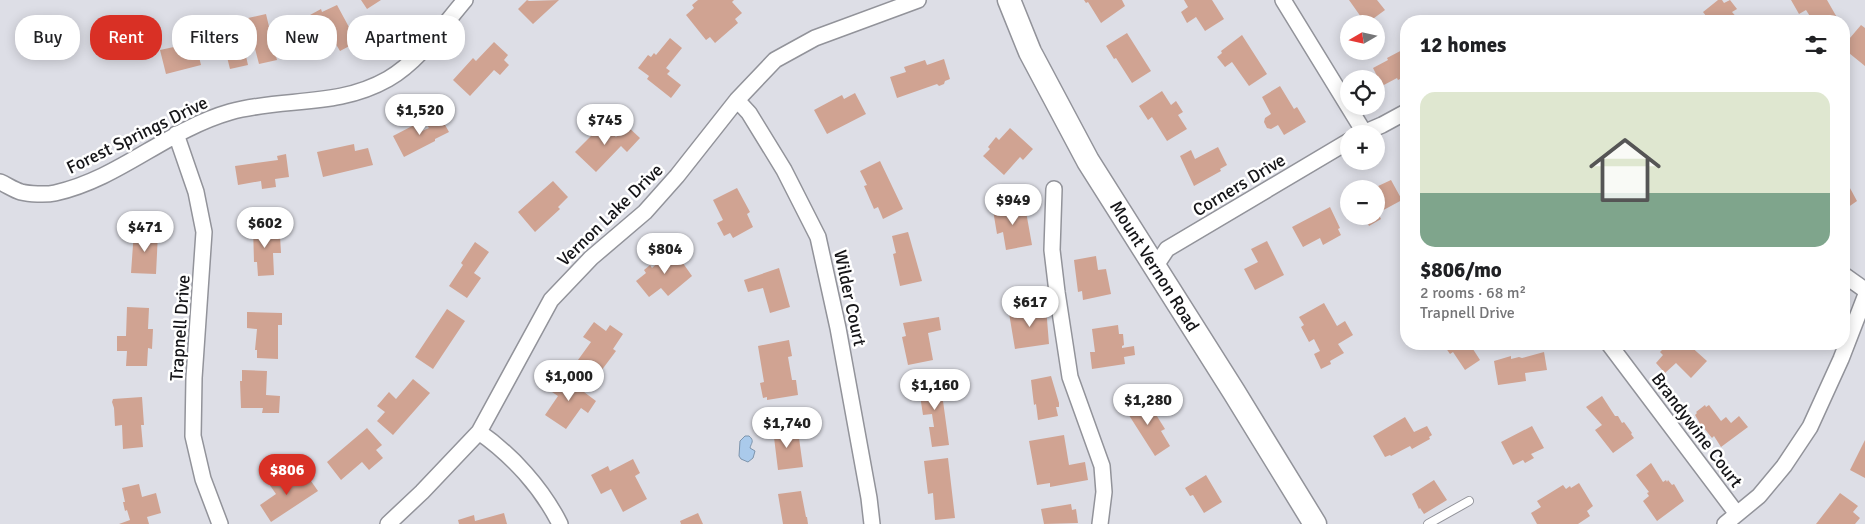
<!DOCTYPE html>
<meta charset="utf-8">
<style>
:root{--surface:#fff;--page:#f2f2f2;--text:#202124;--muted:#757577;--line:#e0e0e0;--accent:#d93025}
body{margin:0;font-family:Signika,sans-serif;background:var(--page);color:var(--text);height:100vh;display:flex;flex-direction:column;font-size:19px;white-space:nowrap}
*{box-sizing:border-box;margin:0}
p{font-size:16px;color:var(--muted)}
.icon{flex:none;width:28px;height:28px;fill:none;stroke:currentColor;stroke-width:2;stroke-linecap:round;stroke-linejoin:round}
.map{position:relative;flex:1;overflow:hidden}
.side{position:absolute;left:1400px;top:15px;width:450px;height:335px;display:flex;flex-direction:column;background:var(--surface);border-radius:20px;box-shadow:0 2px 12px #0003}
.side>*{flex:none}
.top-card{position:absolute;left:15px;top:15px;width:475px;height:45px;display:flex;gap:10px}
.needle{width:32px;rotate:261deg}
.tools{position:absolute;left:1340px;top:15px;display:grid;gap:10px}
.tools a{display:grid;place-items:center;width:45px;height:45px;border-radius:50%;background:var(--surface);box-shadow:0 2px 12px #0003;font-size:25px}
.price{position:absolute;translate:-50% -42px;padding:0 11px;border-radius:18px;background:#fff;color:#222;font-size:16px;line-height:32px;filter:drop-shadow(0 1px 2px #0008)}
.price::after{content:'';position:absolute;left:50%;top:30px;width:15px;height:11px;margin-left:-8px;background:inherit;clip-path:polygon(0 0,100% 0,50% 100%)}
.price.current{background:var(--accent);color:#fff}
ul{padding:0;list-style:none}
li{display:grid;align-content:center;gap:10px;height:265px;padding:0 20px}
li+li{border-top:1px solid var(--line)}
li span{display:grid;place-items:center;height:155px;border-radius:15px;color:#555}
li>.icon{margin-inline-start:auto}
span .icon{width:90px;height:90px;fill:#fffc;stroke-width:1}
li b{font-size:21px}
h2{display:flex;justify-content:space-between;align-items:center;height:60px;padding:0 20px;font-size:21px}
.chip{padding:0 18px;border-radius:20px;background:var(--surface);box-shadow:0 2px 12px #0003;font-size:18px;line-height:45px}
.chip.current{background:var(--accent);color:#fff}
.map>svg:first-child{display:block}
.water{fill:#aacaeb;stroke:#7d94ac}
.building{fill:#d0a392}
.lines{fill:none;stroke-linecap:round;stroke-linejoin:round}
.lane-casing{stroke:#92939a;stroke-width:10}
.street-casing{stroke:#92939a;stroke-width:18}
.secondary-casing{stroke:#92939a;stroke-width:25}
.lane{stroke:#fff;stroke-width:8}
.street{stroke:#fff;stroke-width:15}
.secondary{stroke:#fff;stroke-width:22}
.labels{text-anchor:middle;dominant-baseline:central;stroke-width:5;stroke-linejoin:round;paint-order:stroke}
.street-label{font-size:18px;fill:#151518;stroke:#fff}
</style>
<div class="map">
<svg width="1865" height="524" viewBox="0 0 1865 524">
<rect width="100%" height="100%" fill="#dddee6"/>
<!-- water -->
<path class="water" d="M745,436H749C755,441 751,443 750,448L755,451L753,458L748,462L741,459L739,456L740,441Z"/>
<!-- building -->
<path class="building" d="M361,0H381L367,9Z
M527,0L529,1L559,0L533,24L518,9Z
M698,0H734L732,2L742,13L735,19L738,23L715,43L710,37L706,40L686,15L694,8L692,5Z
M1084,0H1122L1125,6L1101,23L1088,2L1086,3Z
M1184,0H1212L1224,19L1205,31L1196,17L1187,23L1181,12L1188,7Z
M1349,0H1377L1385,10L1366,24Z
M1718,0H1722L1724,3L1730,0L1737,9L1732,12L1740,21H1710L1703,12Z
M1791,0H1827L1839,21H1813L1806,10L1799,14Z
M337,5L357,42L340,51L331,36L303,51L291,29L312,18L310,15L321,9L322,12Z
M266,14L277,60L259,64L253,41L243,43L248,65L230,69L219,25L237,21L239,28L250,26L248,18Z
M194,18L198,35L194,36L201,65L166,74L160,50L183,45L177,22Z
M1861,25L1865,28V66L1844,49V45Z
M1127,33L1151,71L1132,83L1116,58L1114,59L1106,46Z
M1242,35L1267,74L1249,86L1232,62L1225,67L1217,57L1222,53L1221,51Z
M670,38L682,48L666,68L670,71L667,74L681,85L671,98L647,79L649,76L638,68L648,55L651,57L654,53L656,55Z
M494,42L508,55L504,60L509,65L500,75L494,70L470,96L453,80L473,58L476,61Z
M1406,48V76L1398,80L1397,78L1382,86L1373,68L1388,60L1387,58Z
M944,59L950,79L945,81L944,84L939,86L937,84L897,98L890,77L906,72L904,67L925,60L927,65Z
M1280,86L1294,109L1297,107L1306,122L1284,135L1278,125L1271,129L1267,128L1264,122L1265,118L1271,114L1262,97Z
M1162,91L1171,105L1176,101L1183,112L1178,115L1187,129L1167,141L1152,117L1148,120L1139,106Z
M855,93L866,114L827,134L814,110L842,95L844,99Z
M439,114L449,132L435,139V141L404,157L393,136L418,123L422,131L429,128L425,122Z
M603,124L616,137L627,126L640,138L627,152L621,146L596,172L575,152Z
M1010,128L1033,149L1023,160L1020,157L1004,175L983,156L990,149L988,147L996,137L999,140Z
M354,144L355,151L368,148L373,165L323,177L317,152Z
M1218,147L1227,165L1220,169L1221,171L1194,186L1180,156L1191,150L1195,159Z
M286,154L289,177L275,179L276,187L262,189L261,181L238,185L235,166L278,160L277,156Z
M880,161L903,209L883,219L878,207L874,209L864,186L867,185L860,171Z
M1844,177L1857,201L1844,210Z
M1391,180L1402,200L1378,213L1381,219L1369,226L1366,219L1362,221L1360,216H1376V187Z
M553,181L568,197L558,207L560,209L535,232L518,212Z
M737,188L750,212L747,214L753,227L733,238L730,233L724,236L717,223L723,220L713,200Z
M1019,203L1020,207L1025,206L1032,245L1006,250L1003,232L997,234L993,210L1004,208V205Z
M1330,207L1340,228L1338,229L1341,235L1323,245L1320,238L1303,247L1292,227Z
M253,226H273V236H280L281,253H273L274,275L258,276L257,262H254Z
M134,231L158,233L156,274L131,273Z
M908,232L922,281L900,286L893,254L896,253L892,236Z
M1267,241L1284,275L1255,290L1244,269L1258,262L1251,249Z
M475,242L489,252L474,273L481,278L467,298L449,286L463,265L461,263Z
M673,249L692,276L668,296L661,288L649,297L636,281L646,273L644,270L650,265L652,268Z
M1096,256L1098,270L1106,269L1111,294L1083,300L1082,291L1078,292L1074,260Z
M779,268L790,307L770,313L763,288L748,292L744,280Z
M1324,303L1337,326L1345,321L1353,335L1338,344L1344,353L1330,361L1331,364L1321,369L1314,354L1320,351L1314,339L1309,342L1301,327L1304,325L1299,317Z
M127,307L149,308L148,329H153L152,349L148,348L147,366H126L127,351H117V336H126Z
M1046,307L1049,344L1015,349L1009,313Z
M447,309L465,321L433,369L415,357Z
M247,312L282,313V325H278V359L257,358V350H255L257,329L247,328Z
M939,317L941,330L928,333L933,360L908,365L902,337L906,336L903,323Z
M594,322L606,331L610,325L623,334L613,349L616,351L598,375L578,360L591,342L583,337Z
M1118,325L1119,334H1123L1124,345L1122,346V348L1134,346L1135,355L1124,357L1125,364L1092,369L1090,352H1095L1092,329Z
M789,340L792,356L788,357L792,380H796L798,395L767,400V397L763,398L760,383L764,382L758,346Z
M1443,344H1466L1469,348L1471,346L1480,360L1465,370L1453,352L1450,354Z
M1668,344H1688L1707,361L1691,378L1676,363L1665,373L1656,363L1663,355L1660,352Z
M1544,352L1547,370L1525,373L1526,381L1498,385L1494,361L1511,356V359L1519,357L1522,358Z
M242,370L267,371L266,395L280,396L279,413H262L263,408H241L240,381H242Z
M1051,376L1059,403V407H1056L1058,416L1038,420L1036,404L1034,405L1031,380Z
M558,378L570,386L575,378L588,386L584,392L596,401L588,413L581,408L566,429L545,415L558,396L549,390Z
M413,379L430,393L393,435L377,421L385,412L377,406L389,392L396,399Z
M940,379L949,445L932,447L929,427H934L932,414L923,415L918,382Z
M1602,396L1615,416H1618L1622,423L1624,422L1632,433L1631,434L1634,438L1613,453L1595,430L1602,425L1586,407Z
M142,397L144,425H141L143,447L123,449L122,425L115,426L114,408L112,402L113,399Z
M1145,397L1165,429L1161,431L1170,446L1155,456L1125,409Z
M1705,405L1706,407L1709,405L1721,421L1726,417L1731,423L1739,416L1748,427L1721,447L1714,436L1712,438L1704,428L1703,429L1695,415L1697,413L1696,412Z
M1405,417L1414,432L1427,426L1432,435L1429,437L1430,439L1412,449L1410,446L1391,456L1390,455L1385,457L1373,436Z
M793,426L794,439L799,438L803,467L778,470L773,429Z
M1532,426L1544,448L1531,454L1534,458L1525,463L1523,460L1513,465L1501,442Z
M367,428L382,445L376,450L383,458L369,470L362,462L341,480L327,462Z
M1064,435L1069,465L1085,462L1088,480L1050,487V483L1037,485L1029,441Z
M1865,440V478L1850,470Z
M948,458L955,518L935,520L933,493L928,494L924,461Z
M633,459L640,473L635,476L647,499L623,512L611,489L601,494L591,475L608,466L610,471Z
M1651,463L1663,482L1666,480L1667,482L1668,480L1672,485L1674,484L1684,501L1657,521L1643,501L1649,496L1647,493L1649,492L1636,475Z
M286,474L292,484L306,474L318,491L271,522L260,505L276,494L269,484Z
M1206,475L1222,502L1204,513L1193,495L1190,496L1185,488Z
M1434,480L1447,500L1424,514L1420,508L1419,509L1412,494Z
M1579,483L1593,506L1587,511L1590,516L1578,524H1537L1531,513L1541,507L1537,501L1563,485L1566,489L1570,486L1571,488Z
M139,484L142,497L156,493L161,513L147,517L149,524H119L130,520L127,510L125,511L123,502H125L122,488Z
M801,491L806,517H807L808,524H783L778,494Z
M1840,493L1858,506L1853,512L1860,518L1855,524H1816Z
M1071,504L1072,510L1076,509L1078,523L1044,524L1041,509Z
M504,513L507,524H459L458,520L474,515L475,521Z
M698,513L703,524H681L680,521Z"/>
<g class="lines">
<defs>
<path id="lane" d="M1428,524L1469,501"/>
<path id="street" d="M1283,0L1364,132
M737,100L749,113L784,170L818,237L838,328L869,498L872,524
M176,134L196,192L204,232L194,378L193,436L203,479L220,524
M1361,134L1382,125L1406,112
M0,182C7,185 14,190 21,192C29,194 46,195 55,193C119,179 167,130 230,112C284,97 337,108 388,79C419,61 442,27 465,0
M1054,189L1052,250L1057,292L1070,377L1102,466L1104,492L1100,524
M1155,267L1167,249L1349,141
M1844,275L1865,290
M1609,344L1737,514
M479,432C512,455 542,488 560,524
M388,524L422,492L479,432L551,300L591,258L645,212L677,176L737,100L775,60L815,38L918,0
M1725,524L1759,496L1784,466L1810,427L1841,359L1865,297"/>
<g id="secondary">
<path id="s1" d="M1009,0L1030,52L1088,161L1234,392L1315,524"/>
</g>
</defs>
<!-- lane casing -->
<use href="#lane" class="lane-casing"/>
<!-- street casing -->
<use href="#street" class="street-casing"/>
<!-- secondary casing -->
<use href="#secondary" class="secondary-casing"/>
<!-- lane -->
<use href="#lane" class="lane"/>
<!-- street -->
<use href="#street" class="street"/>
<!-- secondary -->
<use href="#secondary" class="secondary"/>
</g>
<g class="labels">
<!-- street labels -->
<g class="street-label">
<text transform="translate(137 135) rotate(-26)">Forest Springs Drive</text>
<text transform="translate(1239 185) rotate(-31)">Corners Drive</text>
<text transform="translate(610 215) rotate(-44)">Vernon Lake Drive</text>
<text stroke="none"><textPath href="#s1" startOffset="304">Mount Vernon Road</textPath></text>
<text transform="translate(850 298) rotate(78)">Wilder Court</text>
<text transform="translate(180 328) rotate(-86)">Trapnell Drive</text>
<text transform="translate(1697 430) rotate(53)">Brandywine Court</text>
</g>
</g>
</svg>
<div class="tools">
<a><svg class="needle" viewBox="-14 -14 28 28"><path d="M0-13l5 13h-10z" fill="#e53935"/><path d="M0 13l5-13h-10z" fill="#757577"/></svg></a>
<a><svg class="icon" aria-label="locate" viewBox="0 0 24 24"><circle cx="12" cy="12" r="6"/><path d="M12 2v4M12 18v4M2 12h4M18 12h4"/></svg></a>
<a>+</a>
<a>−</a>
</div>
<b class="price" style="left:420px;top:136px">$1,520</b>
<b class="price" style="left:605px;top:146px">$745</b>
<b class="price" style="left:1013px;top:226px">$949</b>
<b class="price" style="left:265px;top:249px">$602</b>
<b class="price" style="left:145px;top:253px">$471</b>
<b class="price" style="left:665px;top:275px">$804</b>
<b class="price" style="left:1030px;top:328px">$617</b>
<b class="price" style="left:569px;top:402px">$1,000</b>
<b class="price" style="left:935px;top:411px">$1,160</b>
<b class="price" style="left:1148px;top:426px">$1,280</b>
<b class="price" style="left:787px;top:449px">$1,740</b>
<b class="price current" style="left:287px;top:496px">$806</b>
<div class="top-card">
<a class="chip">Buy</a>
<a class="chip current">Rent</a>
<a class="chip">Filters</a>
<a class="chip">New</a>
<a class="chip">Apartment</a>
</div>
<section class="side">
<h2>12 homes<svg class="icon" aria-label="filters" viewBox="0 0 24 24"><path d="M4 7h16M4 17h16"/><circle cx="9" cy="7" r="2"/><circle cx="15" cy="17" r="2"/></svg></h2>
<ul>
<li><span style="background:linear-gradient(#dfe7d0 65%,#7fa58c 0)"><svg class="icon" aria-label="home" viewBox="0 0 24 24"><path d="M3 11l9-7 9 7M6 9v11h12V9"/></svg></span><div><b>$806/mo</b><p>2 rooms · 68 m²</p><p>Trapnell Drive</p></div></li>
</ul>
</section>
</div>
